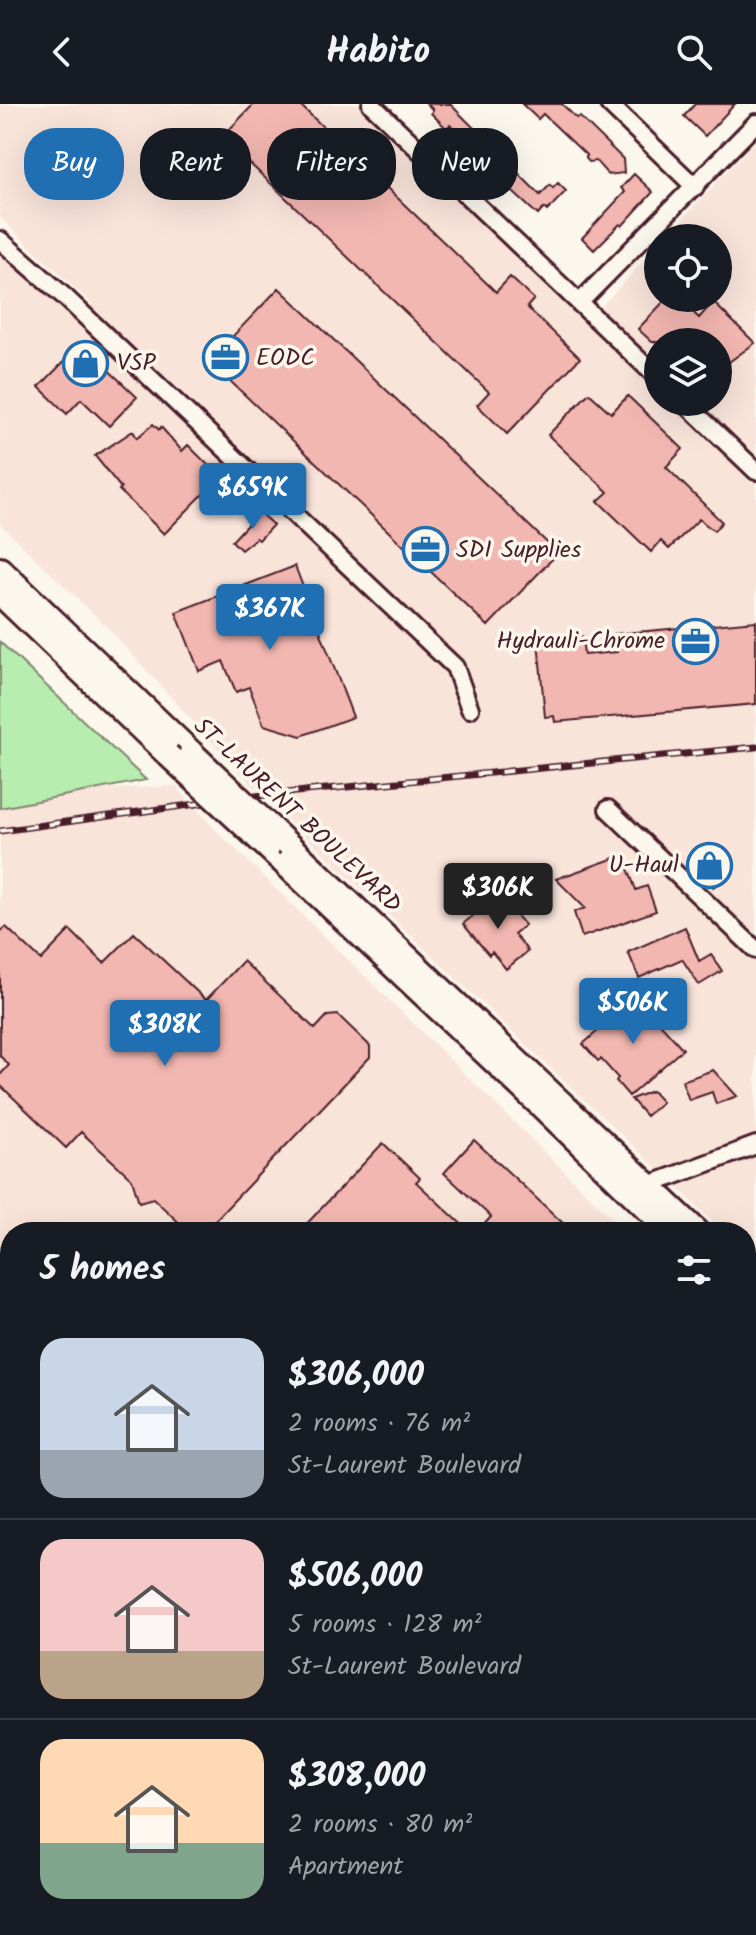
<!DOCTYPE html>
<meta charset="utf-8">
<style>
:root{--surface:#171b24;--page:#242831;--text:#f1f3f6;--muted:#9ea1a6;--line:#363941;--accent:#1f6fb2}
body{margin:0;font-family:Kalam,sans-serif;background:var(--page);color:var(--text);height:100vh;display:flex;flex-direction:column;font-size:30px;white-space:nowrap}
*{box-sizing:border-box;margin:0}
p{font-size:26px;color:var(--muted)}
.icon{flex:none;width:44px;height:44px;fill:none;stroke:currentColor;stroke-width:2;stroke-linecap:round;stroke-linejoin:round}
.map{position:relative;flex:1;overflow:hidden}
.side{position:absolute;left:0px;top:1118px;width:756px;height:714px;display:flex;flex-direction:column;background:var(--surface);border-radius:32px 32px 0 0;box-shadow:0 8px 32px #0002}
.side>*{flex:none}
.hud{position:absolute;left:24px;top:24px;width:708px;height:72px;display:flex;gap:16px}
.buttons{position:absolute;left:644px;top:120px;display:grid;gap:16px}
.buttons a{display:grid;place-items:center;width:88px;height:88px;border-radius:50%;background:var(--surface);box-shadow:0 8px 32px #0002;font-size:40px}
.price{position:absolute;translate:-50% -68px;padding:0 18px;border-radius:8px;background:var(--accent);color:#fff;font-size:26px;line-height:52px;filter:drop-shadow(0 2px 4px #0008)}
.price::after{content:'';position:absolute;left:50%;top:48px;width:24px;height:18px;margin-left:-12px;background:inherit;clip-path:polygon(0 0,100% 0,50% 100%)}
.price.selected{background:#222;color:#fff}
ul{padding:0;list-style:none}
li{display:flex;align-items:center;gap:24px;height:200px;padding:0 40px}
li+li{border-top:2px solid var(--line)}
li span{display:grid;place-items:center;flex:none;width:224px;height:160px;border-radius:24px;color:#555}
li>.icon{margin-inline-start:auto}
span .icon{width:96px;height:96px;fill:#fffc;stroke-width:1}
li b{font-size:34px}
h2{display:flex;justify-content:space-between;align-items:center;height:96px;padding:0 40px;font-size:34px}
.chip{padding:0 28px;border-radius:32px;background:var(--surface);box-shadow:0 8px 32px #0002;font-size:28px;line-height:72px}
.chip.selected{background:var(--accent);color:#fff}
header{display:flex;justify-content:space-between;align-items:center;height:104px;padding:0 40px;background:var(--surface);font-size:36px;font-weight:600}
.map>svg:first-child{display:block}
.built{fill:#f9e4da;fill-rule:evenodd}
.green{fill:#b7edaf;stroke:#80866d;stroke-width:2}
.building{fill:#f3b7b1;stroke:#4a1f2b;stroke-width:2}
.lines{fill:none;stroke-linecap:round;stroke-linejoin:round}
.street-casing{stroke:#4a1f2b;stroke-width:22}
.secondary-casing{stroke:#4a1f2b;stroke-width:28}
.street{stroke:#fbf7ec;stroke-width:16}
.secondary{stroke:#fbf7ec;stroke-width:22}
.rail-casing{stroke:#4a1f2b;stroke-width:7}
.rail{stroke:#fbf7ec;stroke-width:4;stroke-dasharray:12;stroke-linecap:butt}
.secondary-bridge-casing{stroke:#4a1f2b;stroke-width:28;stroke-linecap:butt}
.secondary-bridge{stroke:#fbf7ec;stroke-width:22}
.labels{text-anchor:middle;dominant-baseline:central;stroke-width:7;stroke-linejoin:round;paint-order:stroke}
.poi-label{font-size:24px;fill:#4a1f2b;stroke:#fbf7ec;text-anchor:start}
.street-label{font-size:24px;fill:#4a1f2b;stroke:#fbf7ec}
</style>
<header><svg class="icon" aria-label="back" viewBox="0 0 24 24"><path d="M15 5l-7 7 7 7"/></svg>Habito<svg class="icon" aria-label="search" viewBox="0 0 24 24"><circle cx="10" cy="10" r="6"/><path d="M15 15l6 6"/></svg></header>
<div class="map">
<svg width="756" height="1831" viewBox="0 0 756 1831">
<rect width="100%" height="100%" fill="#fbf7ec"/>
<filter id="ink" filterUnits="userSpaceOnUse"><feTurbulence type="fractalNoise" baseFrequency=".0125" numOctaves="2"/><feDisplacementMap in="SourceGraphic" scale="16" xChannelSelector="R" yChannelSelector="G"/><feConvolveMatrix kernelMatrix="1 2 1 2 8 2 1 2 1" color-interpolation-filters="sRGB"/></filter>
<g filter="url(#ink)">
<!-- built -->
<path class="built" d="M0,0H361L588,217L658,141V194H718V134H665L756,36V1158L746,1149V1128H724L284,712L239,668L108,524L0,420V145L75,212L93,201L0,114ZM658,238H718V298H658Z
M176,682L215,725L626,1128H10V1549H0V697L61,687Z
M746,1246L756,1255V1356L746,1365Z
M756,1452V1831H0V1600L10,1599V1822H746V1462Z"/>
<!-- green -->
<path class="green" d="M0,538L146,676L0,704Z"/>
<!-- building -->
<path class="building" d="M254,0H299L496,188L510,173L534,195L527,203L580,254L507,330L477,301L489,288L222,33Z
M427,0H450L494,44L478,60L464,43L468,39L450,21L446,24L431,9L433,6Z
M522,0H562L576,14L580,13L623,55L624,69L608,71L596,57L589,58L586,54V51L543,10L538,15Z
M695,0H735L705,32L684,12Z
M514,65L540,91L550,81L553,84L558,79L566,87L547,107L544,104L538,111L502,78Z
M634,70L653,88L622,122L620,120L594,146L582,134L625,88L621,84Z
M279,184L558,449L488,522L209,257Z
M667,194H678L699,214L713,198L755,239L718,266V238H652L638,225Z
M81,240L137,293L109,322L81,295L67,310L39,283Z
M589,289L611,309L628,292L683,345L666,363L722,418L714,427L699,415L669,445L661,437L651,448L598,397L608,388L548,331Z
M153,320L159,326L161,323L182,347L188,341L220,373L164,430L119,386L121,384L95,352L133,327L137,334Z
M259,408L273,421L259,436L256,434L241,446L232,437Z
M295,462L353,613L301,632L264,621L249,583L236,588L223,557L199,567L176,508Z
M756,517V600L555,618L554,612L545,613L538,537L582,533L584,551L617,548L615,530Z
M708,740L727,775L713,783L693,747Z
M623,751L636,786L647,782L656,807L582,833L574,808L585,804L556,775Z
M498,790L525,821L514,830L528,847L506,865L492,848L489,851L463,820Z
M6,823L41,856L70,826L104,859L134,829L206,896L243,857L315,925L327,912L338,911L370,942V953L204,1128H189L153,1094L139,1098L132,1075L81,1028L66,1044L0,981V971L9,961L0,952V828Z
M685,823L699,857L711,850L722,867L699,881L682,855L639,874L628,848Z
M636,893L683,945L629,992L616,977L618,974L601,955L598,957L583,940Z
M713,966L737,992L716,1000L712,988L689,996L682,977Z
M652,987L662,998L646,1012L631,995Z
M474,1036L565,1121L558,1128H477L491,1113L444,1069Z
M383,1039L420,1074L416,1078L470,1128H299Z"/>
<g class="lines">
<defs>
<path id="street" d="M371,0L658,274
M609,0L695,83
M0,136L66,194L455,563L470,605
M579,199L756,19
M684,298L756,367
M608,705L756,846
M649,1081L756,1041"/>
<path id="secondary" d="M0,465L191,648
M0,490L168,651
M289,741L698,1128
M268,744L541,1002L671,1128
M746,1173L756,1183
M746,1201L756,1211
M746,1422L756,1411
M0,1582L10,1581"/>
</defs>
<!-- street casing -->
<use href="#street" class="street-casing"/>
<!-- secondary casing -->
<use href="#secondary" class="secondary-casing"/>
<!-- street -->
<use href="#street" class="street"/>
<!-- secondary -->
<use href="#secondary" class="secondary"/>
<defs>
<path id="rail" d="M0,727L255,692L756,643"/>
</defs>
<!-- rail casing -->
<use href="#rail" class="rail-casing"/>
<!-- rail -->
<use href="#rail" class="rail"/>
<defs>
<path id="secondary-bridge" d="M191,648L289,741
M168,651L268,744"/>
</defs>
<!-- secondary-bridge casing -->
<use href="#secondary-bridge" class="secondary-bridge-casing"/>
<!-- secondary-bridge -->
<use href="#secondary-bridge" class="secondary-bridge"/>
</g>
</g>
<!-- icons -->
<defs>
<symbol id="office-ring" viewBox="-11 -11 22 22"><circle r="9.5" fill="#fbf7ec" stroke="#1f6fb2" stroke-width="1.5"/><path d="M-6-3h4V-5.5h4V-3h4V5H-6ZM-1-4.5V-3h2v-1.5ZM-6 0V1H6V0Z" fill="#1f6fb2"/></symbol>
<symbol id="shop-ring" viewBox="-11 -11 22 22"><circle r="9.5" fill="#fbf7ec" stroke="#1f6fb2" stroke-width="1.5"/><path d="M-5-2.5h2.3a2.7 3.5 0 0 1 5.4 0H5L5.5 6h-11ZM-1.5-2.5h3a1.5 2.3 0 0 0-3 0Z" fill="#1f6fb2"/></symbol>
</defs>
<g fill-rule="evenodd">
<use href="#office-ring" x="200" y="228" width="51" height="51"/>
<use href="#shop-ring" x="60" y="234" width="51" height="51"/>
<use href="#office-ring" x="400" y="420" width="51" height="51"/>
<use href="#office-ring" x="670" y="512" width="51" height="51"/>
<use href="#shop-ring" x="684" y="736" width="51" height="51"/>
</g>
<g class="labels">
<!-- poi labels -->
<g class="poi-label">
<text x="256" y="254">EODC</text>
<text x="117" y="259">VSP</text>
<text x="456" y="446">SDI Supplies</text>
<text x="665" y="537" text-anchor="end">Hydrauli-Chrome</text>
<text x="679" y="761" text-anchor="end">U-Haul</text>
</g>
<!-- street labels -->
<g class="street-label">
<text transform="translate(297 712) rotate(43)">ST-LAURENT BOULEVARD</text>
</g>
</g>
</svg>
<div class="buttons">
<a><svg class="icon" aria-label="locate" viewBox="0 0 24 24"><circle cx="12" cy="12" r="6"/><path d="M12 2v4M12 18v4M2 12h4M18 12h4"/></svg></a>
<a><svg class="icon" aria-label="layers" viewBox="0 0 24 24"><path d="M12 4l9 5-9 5-9-5zM3 14l9 5 9-5"/></svg></a>
</div>
<b class="price" style="left:253px;top:427px">$659K</b>
<b class="price" style="left:270px;top:548px">$367K</b>
<b class="price selected" style="left:498px;top:827px">$306K</b>
<b class="price" style="left:633px;top:942px">$506K</b>
<b class="price" style="left:165px;top:964px">$308K</b>
<div class="hud">
<a class="chip selected">Buy</a>
<a class="chip">Rent</a>
<a class="chip">Filters</a>
<a class="chip">New</a>
</div>
<section class="side">
<h2>5 homes<svg class="icon" aria-label="filters" viewBox="0 0 24 24"><path d="M4 7h16M4 17h16"/><circle cx="9" cy="7" r="2"/><circle cx="15" cy="17" r="2"/></svg></h2>
<ul>
<li><span style="background:linear-gradient(#c9d6e8 70%,#9aa5b1 0)"><svg class="icon" aria-label="home" viewBox="0 0 24 24"><path d="M3 11l9-7 9 7M6 9v11h12V9"/></svg></span><div><b>$306,000</b><p>2 rooms · 76 m²</p><p>St-Laurent Boulevard</p></div></li>
<li><span style="background:linear-gradient(#f6c9c9 70%,#b9a48a 0)"><svg class="icon" aria-label="home" viewBox="0 0 24 24"><path d="M3 11l9-7 9 7M6 9v11h12V9"/></svg></span><div><b>$506,000</b><p>5 rooms · 128 m²</p><p>St-Laurent Boulevard</p></div></li>
<li><span style="background:linear-gradient(#ffd9b3 65%,#7fa58c 0)"><svg class="icon" aria-label="home" viewBox="0 0 24 24"><path d="M3 11l9-7 9 7M6 9v11h12V9"/></svg></span><div><b>$308,000</b><p>2 rooms · 80 m²</p><p>Apartment</p></div></li>
</ul>
</section>
</div>
